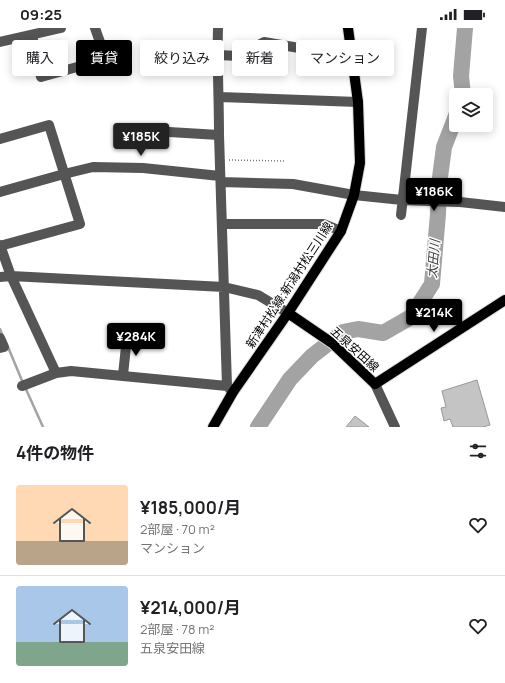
<!DOCTYPE html>
<html lang="ja">
<meta charset="utf-8">
<style>
:root{--surface:#fff;--page:#f2f2f2;--text:#202124;--muted:#757577;--line:#e0e0e0;--accent:#000}
body{margin:0;font-family:Manrope,"Noto Sans JP",sans-serif;background:var(--page);color:var(--text);height:100vh;display:flex;flex-direction:column;font-size:15px;white-space:nowrap}
*{box-sizing:border-box;margin:0}
p{font-size:13px;color:var(--muted)}
.icon{flex:none;width:22px;height:22px;fill:none;stroke:currentColor;stroke-width:2;stroke-linecap:round;stroke-linejoin:round}
.map{position:relative;height:399px;overflow:hidden}
.drawer{display:flex;flex-direction:column;background:var(--surface);flex:1}
.drawer>*{flex:none}
.top-card{position:absolute;left:12px;top:12px;width:481px;height:36px;display:flex;gap:8px}
.buttons{position:absolute;left:449px;top:60px;display:grid;gap:8px}
.buttons a{display:grid;place-items:center;width:44px;height:44px;border-radius:4px;background:var(--surface);box-shadow:0 2px 10px #0003;font-size:20px}
.price{position:absolute;translate:-50% -34px;padding:0 9px;border-radius:4px;background:var(--accent);color:#fff;font-size:13px;line-height:26px;filter:drop-shadow(0 1px 2px #0008)}
.price::after{content:'';position:absolute;left:50%;top:24px;width:12px;height:9px;margin-left:-6px;background:inherit;clip-path:polygon(0 0,100% 0,50% 100%)}
.price.selected{background:#222;color:#fff}
ul{padding:0;list-style:none}
li{display:flex;align-items:center;gap:12px;height:100px;padding:0 16px}
li+li{border-top:1px solid var(--line)}
li span{display:grid;place-items:center;flex:none;width:112px;height:80px;border-radius:4px;color:#555}
li>.icon{margin-inline-start:auto}
span .icon{width:48px;height:48px;fill:#fffc;stroke-width:1}
li b{font-size:17px}
h2{display:flex;justify-content:space-between;align-items:center;height:48px;padding:0 16px;font-size:17px}
.pill{padding:0 14px;border-radius:4px;background:var(--surface);box-shadow:0 2px 10px #0003;font-size:14px;line-height:36px}
.pill.selected{background:var(--accent);color:#fff}
.status{display:flex;justify-content:space-between;align-items:center;height:28px;padding:0 20px;background:var(--surface);direction:ltr}
.status svg{height:11px;fill:currentColor}
.map>svg:first-child{display:block}
.lines{fill:none;stroke-linecap:round;stroke-linejoin:round}
.stream{stroke:#a3a3a3;stroke-width:2.5}
.river{stroke:#a3a3a3;stroke-width:16}
.building{fill:#c4c4c4;stroke:#999}
.major-casing{stroke:#dbdbdb;stroke-width:12}
.path{stroke:#777;stroke-width:1.5;stroke-dasharray:1 2;stroke-linecap:butt}
.minor{stroke:#555;stroke-width:10}
.major{stroke:#000;stroke-width:10}
.labels{text-anchor:middle;dominant-baseline:central;stroke-width:3;stroke-linejoin:round;paint-order:stroke}
.street-label{font-size:12px;fill:#000;stroke:#fff}
.water-label{font-size:13px;font-style:italic;fill:#444;stroke:#fff}
</style>
<div class="status"><b>09:25</b><svg viewBox="0 0 49 12"><path d="M0 12V9h3v3zM5 12V6h3v6zM10 12V3h3v9zM15 12V0h3v12zM26 1h20v11H26zM47 4h2v5h-2z"/></svg></div>
<div class="map">
<svg width="505" height="399" viewBox="0 0 505 399">
<rect width="100%" height="100%" fill="#fff"/>
<g class="lines">
<!-- stream -->
<path class="stream" d="M0,301L3,309
M8,319L23,355
M25,359L43,399"/>
<!-- river -->
<path class="river" d="M463,67L461,48L465,0
M258,399L290,351L312,328L343,304L358,301L383,305L411,289L432,256L438,186L439,157L444,119L456,88"/>
</g>
<!-- building -->
<path class="building" d="M477,352L490,397L483,399H453L450,391L444,393L441,380L446,379L442,363Z
M355,388L369,399H346Z"/>
<g class="lines">
<defs>
<path id="major" d="M288,285L332,315L375,356L505,272
M213,399L233,364L288,285L341,203L354,167L360,135L358,74L348,0"/>
</defs>
<!-- major casing -->
<use href="#major" class="major-casing"/>
<!-- path -->
<path class="path" d="M229,132L284,133"/>
<!-- minor -->
<path class="minor" d="M218,0C217,36 219,71 219,107L227,358L233,364
M32,7L41,49L106,31L95,0
M0,14L61,0
M218,27L239,28L264,14L352,29
M219,69L358,74
M169,104L219,107
M0,111L49,97L80,196L0,218
M221,154L293,156L354,167L402,172L460,174L505,179
M0,164L64,146L93,139L143,140L220,148
M401,187L422,0
M222,196H324L341,203
M0,217L11,248L56,345
M0,249L11,248L224,259L258,267L288,285
M0,310L4,319L0,320
M123,347L127,309
M375,356L395,399
M22,358L56,345L71,343L227,358"/>
<!-- major -->
<use href="#major" class="major"/>
</g>
<g class="labels">
<!-- street labels -->
<g class="street-label">
<text transform="translate(289 257) rotate(-57)">新津村松線;新潟村松三川線</text>
<text transform="translate(355 321) rotate(42)">五泉安田線</text>
</g>
<!-- water labels -->
<g class="water-label">
<text transform="translate(433 231) rotate(-85)">太田川</text>
</g>
</g>
</svg>
<div class="buttons">
<a><svg class="icon" aria-label="layers" viewBox="0 0 24 24"><path d="M12 4l9 5-9 5-9-5zM3 14l9 5 9-5"/></svg></a>
</div>
<b class="price selected" style="left:141px;top:129px">¥185K</b>
<b class="price" style="left:434px;top:184px">¥186K</b>
<b class="price" style="left:434px;top:305px">¥214K</b>
<b class="price" style="left:136px;top:329px">¥284K</b>
<div class="top-card">
<a class="pill">購入</a>
<a class="pill selected">賃貸</a>
<a class="pill">絞り込み</a>
<a class="pill">新着</a>
<a class="pill">マンション</a>
</div>
</div>
<section class="drawer">
<h2>4件の物件<svg class="icon" aria-label="filters" viewBox="0 0 24 24"><path d="M4 7h16M4 17h16"/><circle cx="9" cy="7" r="2"/><circle cx="15" cy="17" r="2"/></svg></h2>
<ul>
<li><span style="background:linear-gradient(#ffd9b3 70%,#b9a48a 0)"><svg class="icon" aria-label="home" viewBox="0 0 24 24"><path d="M3 11l9-7 9 7M6 9v11h12V9"/></svg></span><div><b>¥185,000/月</b><p>2部屋 · 70 m²</p><p>マンション</p></div><svg class="icon" aria-label="heart" viewBox="0 0 24 24"><path d="M12 20l-8-8c-3-5 5-10 8-4 3-6 11-1 8 4z"/></svg></li>
<li><span style="background:linear-gradient(#a9c7e8 70%,#7fa58c 0)"><svg class="icon" aria-label="home" viewBox="0 0 24 24"><path d="M3 11l9-7 9 7M6 9v11h12V9"/></svg></span><div><b>¥214,000/月</b><p>2部屋 · 78 m²</p><p>五泉安田線</p></div><svg class="icon" aria-label="heart" viewBox="0 0 24 24"><path d="M12 20l-8-8c-3-5 5-10 8-4 3-6 11-1 8 4z"/></svg></li>
</ul>
</section>
